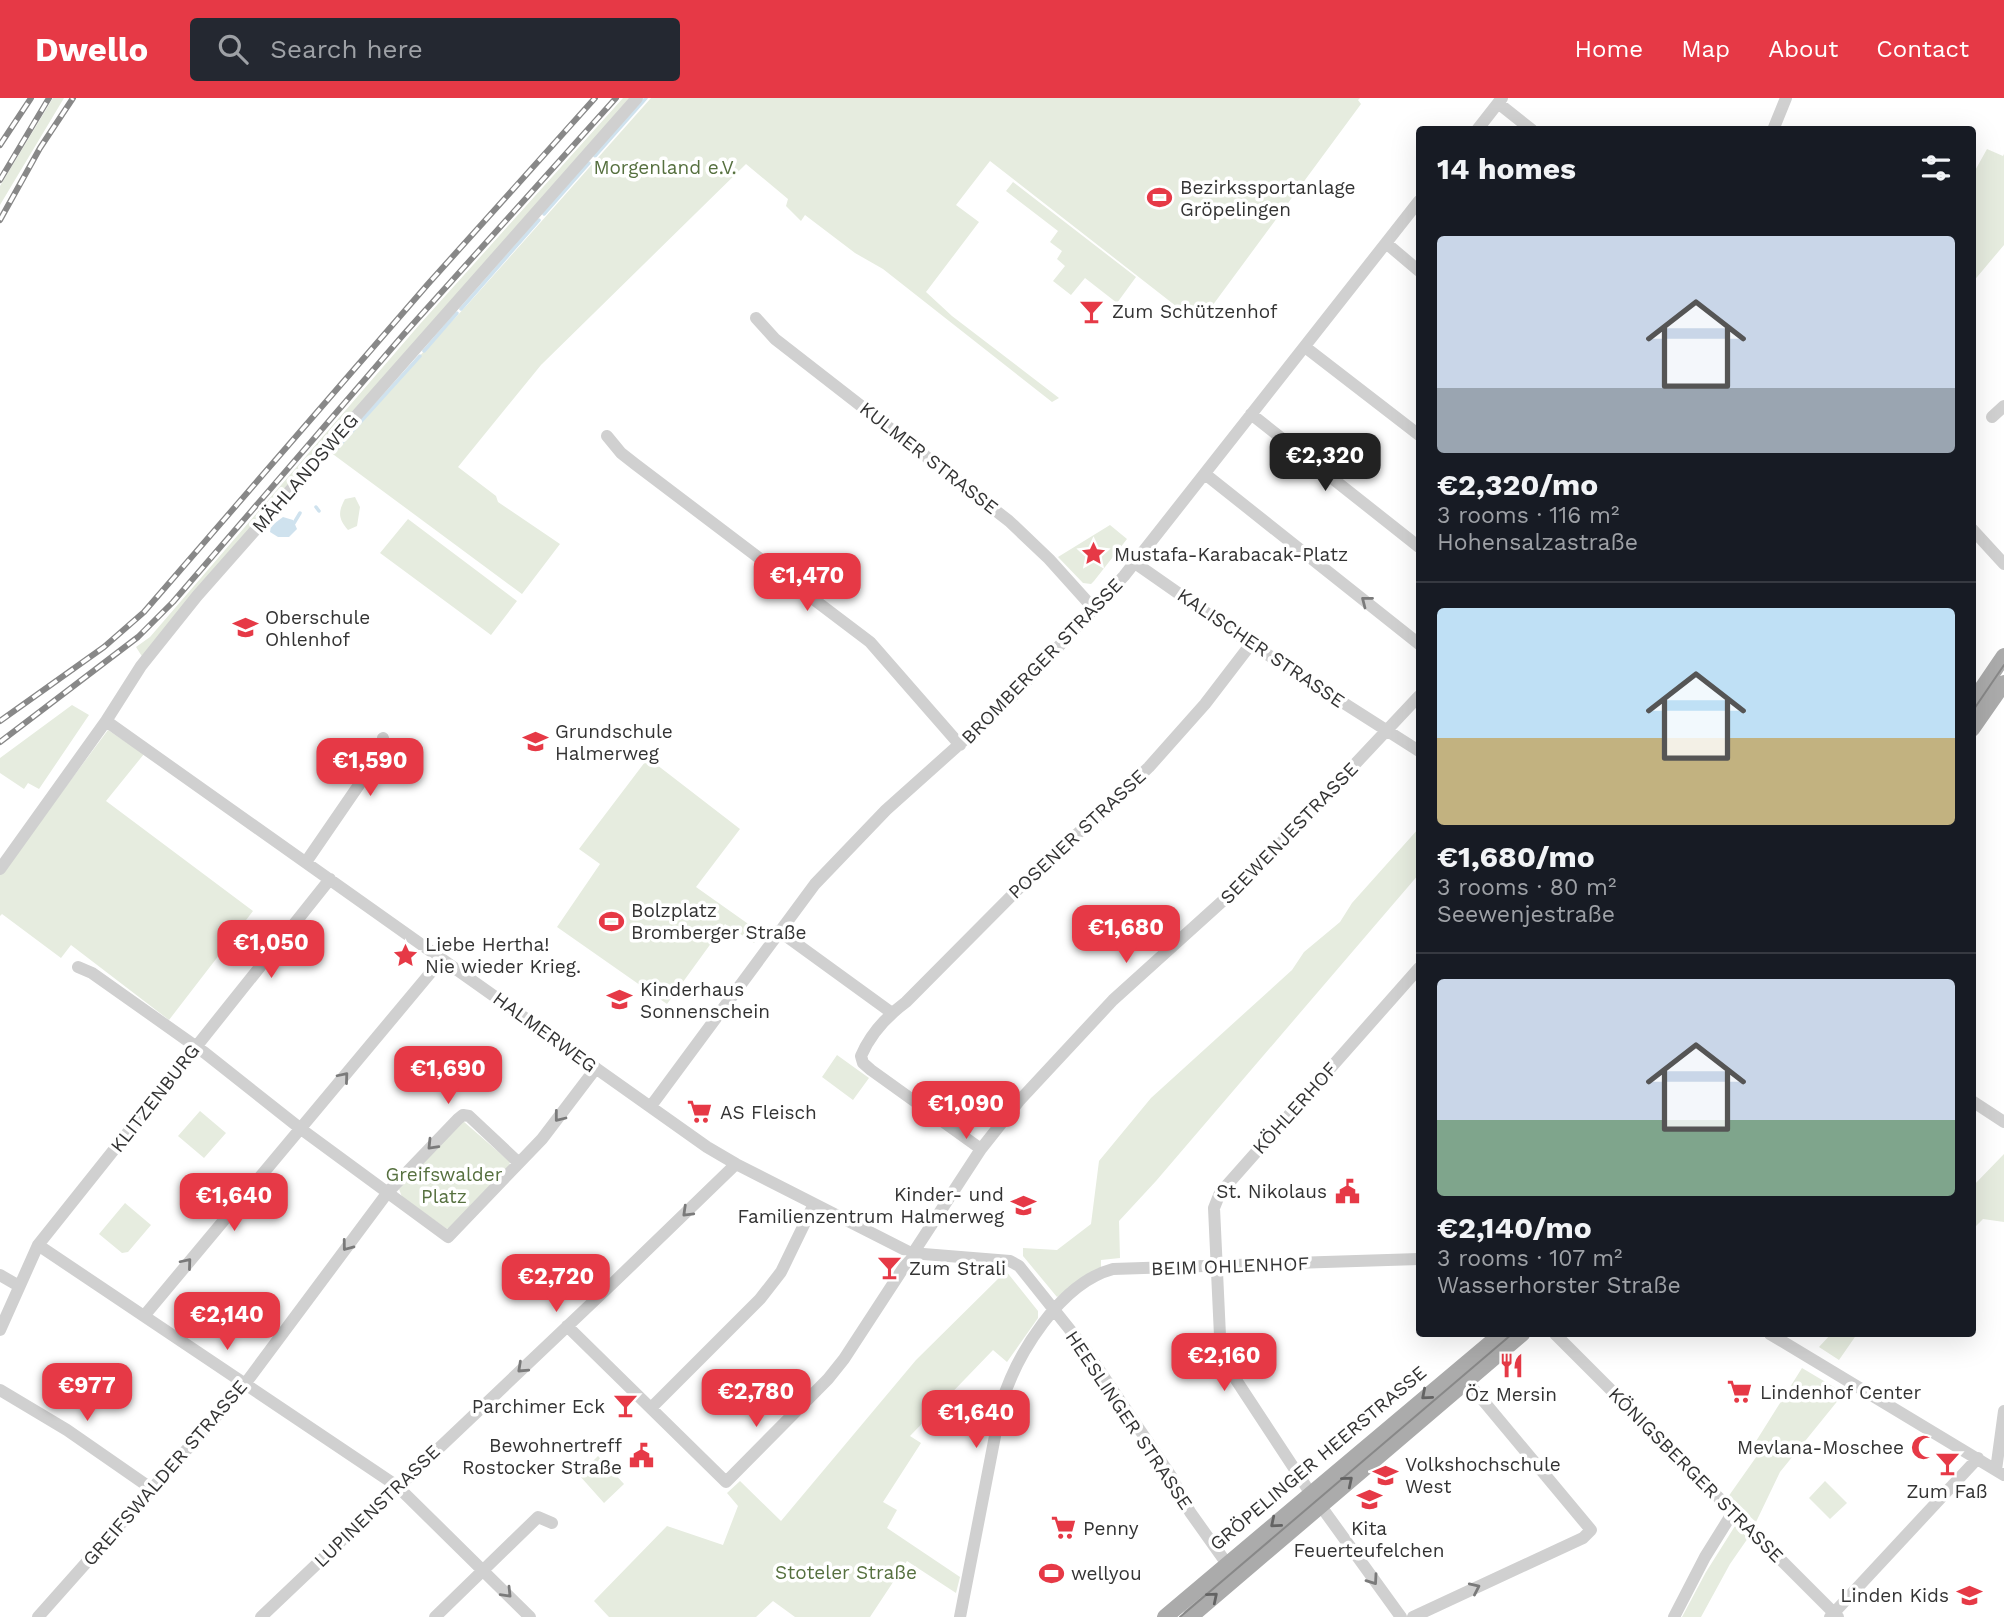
<!DOCTYPE html>
<meta charset="utf-8">
<style>
:root{--surface:#171b24;--page:#242831;--text:#f1f3f6;--muted:#9ea1a6;--line:#363941;--accent:#e63946}
body{margin:0;font-family:"Work Sans",sans-serif;background:var(--page);color:var(--text);height:100vh;display:flex;flex-direction:column;font-size:26px;white-space:nowrap}
*{box-sizing:border-box;margin:0}
p{font-size:23px;color:var(--muted)}
.icon{flex:none;width:38px;height:38px;fill:none;stroke:currentColor;stroke-width:2;stroke-linecap:round;stroke-linejoin:round}
.map{position:relative;flex:1;overflow:hidden}
.panel{position:absolute;left:1416px;top:28px;width:560px;height:1211px;display:flex;flex-direction:column;background:var(--surface);border-radius:7px;box-shadow:0 7px 28px #0002}
.panel>*{flex:none}
.price{position:absolute;translate:-50% -60px;padding:0 16px;border-radius:14px;background:var(--accent);color:#fff;font-size:23px;line-height:46px;filter:drop-shadow(0 2px 4px #0008)}
.price::after{content:'';position:absolute;left:50%;top:42px;width:21px;height:16px;margin-left:-10px;background:inherit;clip-path:polygon(0 0,100% 0,50% 100%)}
.price.active{background:#222;color:#fff}
ul{padding:0;list-style:none}
li{display:grid;align-content:center;gap:14px;height:371px;padding:0 21px}
li+li{border-top:2px solid var(--line)}
li span{display:grid;place-items:center;height:217px;border-radius:7px;color:#555}
li>.icon{margin-inline-start:auto}
span .icon{width:126px;height:126px;fill:#fffc;stroke-width:1}
li b{font-size:30px}
h2{display:flex;justify-content:space-between;align-items:center;height:84px;padding:0 21px;font-size:30px}
header{display:flex;align-items:center;gap:42px;box-sizing:border-box;height:98px;padding:0 35px;background:var(--accent);color:#fff}
header strong{font-size:33px}
nav{display:flex;gap:38px;margin-inline-start:auto;font-size:24px}
.search{width:490px;height:63px;background:var(--page);display:flex;align-items:center;gap:18px;box-sizing:border-box;padding:0 24px;border-radius:7px;color:var(--muted);font-size:26px}
.map>svg:first-child{display:block}
.green{fill:#e6ecdf}
.water{fill:#cfe2ee}
.lines{fill:none;stroke-linecap:round;stroke-linejoin:round}
.stream{stroke:#cfe2ee;stroke-width:3.5}
.minor{stroke:#d0d0d0;stroke-width:12}
.major{stroke:#ababab;stroke-width:16}
.tram{stroke:#888;stroke-width:2}
.rail-casing{stroke:#888;stroke-width:6}
.rail{stroke:#fff;stroke-width:3.5;stroke-dasharray:10;stroke-linecap:butt}
.oneway{stroke:#7a7a7a}
.oneway2{stroke:#636363}
.labels{text-anchor:middle;dominant-baseline:central;stroke-width:7;stroke-linejoin:round;paint-order:stroke}
.park-label{font-size:19px;fill:#56703f;stroke:#fff}
.poi-label{font-size:19px;fill:#333;stroke:#fff;text-anchor:start}
.street-label{font-size:19px;fill:#333;stroke:#fff}
</style>
<header>
<strong>Dwello</strong>
<div class="search"><svg class="icon" aria-label="search" viewBox="0 0 24 24"><circle cx="10" cy="10" r="6"/><path d="M15 15l6 6"/></svg>Search here</div>
<nav><a>Home</a><a>Map</a><a>About</a><a>Contact</a></nav>
</header>
<div class="map">
<svg width="2004" height="1519" viewBox="0 0 2004 1519">
<rect width="100%" height="100%" fill="#fff"/>
<!-- green -->
<path class="green" d="M53,0H64L0,107V88Z
M623,0H631L143,560L136,549L150,539L420,226Z
M651,0H1360L1358,2L1361,6L1204,219L1196,213L1190,219L990,63L956,107L979,124L926,194L952,218L1059,300L1052,304L883,171L855,155L805,117L801,123L786,108L788,101L746,66L541,267L458,369L496,398L498,404L560,446L522,496L330,354L468,206Z
M1987,51L2003,58L2004,56V147L1972,185V78Z
M1013,84L1136,179L1117,205L1085,180L1071,197L1053,183L1065,168L1057,161L1062,153L1050,144L1058,133L1006,93Z
M355,399L360,409L357,428L348,432C338,420 338,414 345,401Z
M408,421L517,503L491,537L380,455Z
M1110,427L1127,441L1094,483L1091,486L1083,485L1058,459Z
M72,607L89,617L39,691L28,685L24,691L0,675V660Z
M108,632L144,656L106,703L253,813L169,922L71,847L61,860L2,816L0,818V777Z
M648,660L740,731L696,789L761,835L754,845L725,826L667,906L557,829L600,766L579,751Z
M1419,730V776L1156,1083L1119,1123L1120,1160L1101,1162V1169L1057,1199L1023,1158V1150L1057,1152L1091,1126L1099,1063L1151,1000L1292,872L1304,854L1340,824L1352,805Z
M837,957L869,980L853,1002L822,979Z
M200,1013L226,1035L204,1060L178,1038Z
M463,1023L510,1064L508,1070L454,1127L447,1131L402,1099L399,1091Z
M2004,1056V1124L1983,1121L1972,1132V1089Z
M125,1105L151,1127L128,1154L122,1155L99,1136Z
M1006,1173L1038,1213V1220L1007,1264L993,1252L910,1338L921,1345L883,1404L897,1412L887,1430L960,1479L956,1495L907,1463L870,1519H795L773,1503L756,1519H609L594,1503L667,1428L723,1447L738,1408L727,1395L740,1383L781,1423L916,1262Z
M1831,1236H1857L1839,1262L1819,1249Z
M1802,1270L1844,1295L1780,1374L1756,1424L1728,1399L1759,1355L1753,1348Z
M598,1358L624,1386L604,1405L579,1377Z
M1825,1383L1847,1405L1830,1421L1809,1400Z
M1735,1428L1748,1440L1730,1466L1701,1519H1682L1706,1474Z"/>
<!-- water -->
<path class="water" d="M283,419L293,422L297,431L289,439H278L270,434L271,428Z"/>
<g class="lines">
<!-- stream -->
<path class="stream" d="M595,58L646,0
M544,116L589,65
M461,211L539,122
M424,253L457,215
M336,351L420,258
M316,409L319,413
M294,425L300,415"/>
<!-- minor -->
<path class="minor" d="M1498,5L1532,32
M1477,32L1502,0
M1773,32L1786,0
M1386,145L1419,173
M756,220L775,241L1009,423L1049,461L1094,511
M1305,249L1419,337
M1251,316L1419,449
M1992,319L2004,308
M607,338L621,355L635,366L870,544L960,647
M1205,376L1419,546
M1972,431L2004,466
M1135,465L1251,546L1419,653
M106,623L707,1049L736,1066L911,1155L1010,1163L1019,1168L1083,1248L1171,1378L1190,1414L1232,1473
M306,764L385,649L383,640
M0,771L106,623L141,568L197,498L637,0
M779,833L892,915
M78,869L92,875L205,955L301,1031L448,1139L542,1041L596,970
M1972,1003L2004,1024
M651,1008L815,786L886,712L1010,601L1124,478L1419,103
M981,1051L871,972L863,965L861,958C870,937 887,918 906,904L1047,762L1099,717L1149,669L1205,606L1251,546
M38,1147L397,1388L530,1519
M0,1177L19,1188
M144,1218L442,861
M567,1228L726,1384L828,1281L844,1261L981,1051L1019,1003L1113,902L1247,781L1419,598
M0,1232L38,1147L330,781
M1555,1236L1838,1519
M1770,1236L2004,1377
M0,1292L67,1332L152,1391
M651,1310L760,1201L781,1174L814,1106
M1996,1372L2004,1313
M1311,1396L1221,1259L1214,1110L1220,1095L1419,870
M1320,1407L1401,1519
M38,1519L245,1286L388,1094L458,1021L463,1017L469,1018L519,1065
M261,1519L614,1184L736,1066
M435,1519L538,1419L552,1425
M960,1519L1001,1307C1016,1257 1060,1185 1113,1171L1419,1161
M1413,1519L1583,1440L1591,1432L1466,1282
M1674,1519L1705,1459L1733,1414
M1830,1519L1978,1360"/>
<!-- major -->
<path class="major" d="M1972,605L2004,558
M1972,631L2004,585
M1165,1519L1501,1236
M1190,1519L1522,1236"/>
<!-- tram -->
<path class="tram" d="M1972,614L2004,567
M1180,1519L1512,1236"/>
<defs>
<path id="rail" d="M0,47L31,0
M0,82L49,0
M0,122L40,50L73,0
M0,623L104,549L144,514L428,186L595,0
M0,644L138,539L173,504L404,236L616,0"/>
</defs>
<!-- rail casing -->
<use href="#rail" class="rail-casing"/>
<!-- rail -->
<use href="#rail" class="rail"/>
</g>
<!-- one-way arrows -->
<defs><path id="oneway-chevron" d="M-2-3.5L2.5 0L-2 3.5" fill="none" stroke-width="1.6" stroke-linecap="round" stroke-linejoin="round" transform="scale(1.75)"/></defs>
<g class="oneway">
<use href="#oneway-chevron" transform="translate(1366 503) rotate(-142)"/>
<use href="#oneway-chevron" transform="translate(344 979) rotate(-50)"/>
<use href="#oneway-chevron" transform="translate(559 1019) rotate(128)"/>
<use href="#oneway-chevron" transform="translate(432 1047) rotate(134)"/>
<use href="#oneway-chevron" transform="translate(687 1114) rotate(136)"/>
<use href="#oneway-chevron" transform="translate(347 1148) rotate(127)"/>
<use href="#oneway-chevron" transform="translate(187 1165) rotate(-50)"/>
<use href="#oneway-chevron" transform="translate(522 1270) rotate(137)"/>
<use href="#oneway-chevron" transform="translate(1373 1482) rotate(55)"/>
<use href="#oneway-chevron" transform="translate(1475 1490) rotate(-25)"/>
<use href="#oneway-chevron" transform="translate(507 1495) rotate(46)"/>
</g>
<g class="oneway2">
<use href="#oneway-chevron" transform="translate(1426 1297) rotate(139)"/>
<use href="#oneway-chevron" transform="translate(1348 1383) rotate(-40)"/>
<use href="#oneway-chevron" transform="translate(1275 1425) rotate(140)"/>
<use href="#oneway-chevron" transform="translate(1213 1499) rotate(-40)"/>
</g>
<!-- icons -->
<defs>
<symbol id="stadium-bare" viewBox="-9 -9 18 18"><path d="M0-5a6.5 5 0 1 0 0 10a6.5 5 0 1 0 0-10ZM-3.5-1.8h7v3.6h-7Z" fill="#e63946" stroke="#fff" stroke-width="2.5" paint-order="stroke"/></symbol>
<symbol id="bar-bare" viewBox="-9 -9 18 18"><path d="M-6-5H6L.8 .8V4.5H3.5V6h-7V4.5H-.8V.8Z" fill="#e63946" stroke="#fff" stroke-width="2.5" paint-order="stroke"/></symbol>
<symbol id="sight-bare" viewBox="-9 -9 18 18"><path d="M0-6L1.8-2.2L6-1.7L2.9 1.2L3.7 5.4L0 3.3L-3.7 5.4L-2.9 1.2L-6-1.7L-1.8-2.2Z" fill="#e63946" stroke="#fff" stroke-width="2.5" paint-order="stroke"/></symbol>
<symbol id="school-bare" viewBox="-9 -9 18 18"><path d="M0-5L7-2L0 1L-7-2ZM-4 1L0 2.5L4 1V4Q0 6-4 4Z" fill="#e63946" stroke="#fff" stroke-width="2.5" paint-order="stroke"/></symbol>
<symbol id="supermarket-bare" viewBox="-9 -9 18 18"><path d="M-6-5.5h2.5l.6 2H6L4.5 2H-2.5L-4.4-4H-6ZM-1.5 3.2a1.3 1.3 0 1 0 .1 0ZM3 3.2a1.3 1.3 0 1 0 .1 0Z" fill="#e63946" stroke="#fff" stroke-width="2.5" paint-order="stroke"/></symbol>
<symbol id="civic-bare" viewBox="-9 -9 18 18"><path d="M-.6-6.5H3V-4.5H.6V-3L4-1V1h2V6H-6V1h2V-1L-.6-3ZM-1.2 2.5V6h2.4V2.5Z" fill="#e63946" stroke="#fff" stroke-width="2.5" paint-order="stroke"/></symbol>
<symbol id="restaurant-bare" viewBox="-9 -9 18 18"><path d="M-5-6h1v4h1v-4h1v4h1v-4h1v5L-1.5 .5V6h-2V.5L-5-1ZM5-6V6H3V1.5H1.5Q1.5-4 5-6Z" fill="#e63946" stroke="#fff" stroke-width="2.5" paint-order="stroke"/></symbol>
<symbol id="mosque-bare" viewBox="-9 -9 18 18"><path d="M3.5-4.9A6 6 0 1 0 3.5 4.9A5 5 0 1 1 3.5-4.9Z" fill="#e63946" stroke="#fff" stroke-width="2.5" paint-order="stroke"/></symbol>
<symbol id="university-bare" viewBox="-9 -9 18 18"><path d="M0-5L7-2L0 1L-7-2ZM-4 1L0 2.5L4 1V4Q0 6-4 4Z" fill="#e63946" stroke="#fff" stroke-width="2.5" paint-order="stroke"/></symbol>
</defs>
<g fill-rule="evenodd">
<use href="#stadium-bare" x="1142" y="82" width="35" height="35"/>
<use href="#bar-bare" x="1074" y="196" width="35" height="35"/>
<use href="#sight-bare" x="1076" y="438" width="35" height="35"/>
<use href="#school-bare" x="228" y="512" width="35" height="35"/>
<use href="#school-bare" x="518" y="626" width="35" height="35"/>
<use href="#stadium-bare" x="594" y="806" width="35" height="35"/>
<use href="#sight-bare" x="388" y="840" width="35" height="35"/>
<use href="#school-bare" x="602" y="884" width="35" height="35"/>
<use href="#supermarket-bare" x="682" y="996" width="35" height="35"/>
<use href="#civic-bare" x="1330" y="1076" width="35" height="35"/>
<use href="#school-bare" x="1006" y="1090" width="35" height="35"/>
<use href="#bar-bare" x="872" y="1152" width="35" height="35"/>
<use href="#restaurant-bare" x="1494" y="1250" width="35" height="35"/>
<use href="#supermarket-bare" x="1722" y="1276" width="35" height="35"/>
<use href="#bar-bare" x="608" y="1290" width="35" height="35"/>
<use href="#mosque-bare" x="1906" y="1332" width="35" height="35"/>
<use href="#civic-bare" x="624" y="1340" width="35" height="35"/>
<use href="#bar-bare" x="1930" y="1348" width="35" height="35"/>
<use href="#university-bare" x="1368" y="1360" width="35" height="35"/>
<use href="#school-bare" x="1352" y="1384" width="35" height="35"/>
<use href="#supermarket-bare" x="1046" y="1412" width="35" height="35"/>
<use href="#stadium-bare" x="1034" y="1458" width="35" height="35"/>
<use href="#school-bare" x="1952" y="1480" width="35" height="35"/>
</g>
<g class="labels">
<!-- park labels -->
<g class="park-label">
<text x="665" y="69">Morgenland e.V.</text>
<text x="444" y="1076">Greifswalder<tspan x="444" dy="22">Platz</tspan></text>
<text x="846" y="1474">Stoteler Straße</text>
</g>
<!-- poi labels -->
<g class="poi-label">
<text x="1180" y="89">Bezirkssportanlage<tspan x="1180" dy="22">Gröpelingen</tspan></text>
<text x="1112" y="213">Zum Schützenhof</text>
<text x="1114" y="456">Mustafa-Karabacak-Platz</text>
<text x="265" y="519">Oberschule<tspan x="265" dy="22">Ohlenhof</tspan></text>
<text x="555" y="633">Grundschule<tspan x="555" dy="22">Halmerweg</tspan></text>
<text x="631" y="812">Bolzplatz<tspan x="631" dy="22">Bromberger Straße</tspan></text>
<text x="425" y="846">Liebe Hertha!<tspan x="425" dy="22">Nie wieder Krieg.</tspan></text>
<text x="640" y="891">Kinderhaus<tspan x="640" dy="22">Sonnenschein</tspan></text>
<text x="720" y="1014">AS Fleisch</text>
<text x="1327" y="1093" text-anchor="end">St. Nikolaus</text>
<text x="1004" y="1096" text-anchor="end">Kinder- und<tspan x="1004" dy="22">Familienzentrum Halmerweg</tspan></text>
<text x="909" y="1170">Zum Strali</text>
<text x="1760" y="1294">Lindenhof Center</text>
<text x="1511" y="1296" text-anchor="middle">Öz Mersin</text>
<text x="605" y="1308" text-anchor="end">Parchimer Eck</text>
<text x="622" y="1347" text-anchor="end">Bewohnertreff<tspan x="622" dy="22">Rostocker Straße</tspan></text>
<text x="1904" y="1349" text-anchor="end">Mevlana-Moschee</text>
<text x="1405" y="1366">Volkshochschule<tspan x="1405" dy="22">West</tspan></text>
<text x="1947" y="1393" text-anchor="middle">Zum Faß</text>
<text x="1083" y="1430">Penny</text>
<text x="1369" y="1430" text-anchor="middle">Kita<tspan x="1369" dy="22">Feuerteufelchen</tspan></text>
<text x="1071" y="1475">wellyou</text>
<text x="1949" y="1497" text-anchor="end">Linden Kids</text>
</g>
<!-- street labels -->
<g class="street-label">
<text transform="translate(929 360) rotate(38)">KULMER STRASSE</text>
<text transform="translate(305 375) rotate(-49)">MÄHLANDSWEG</text>
<text transform="translate(1261 550) rotate(34)">KALISCHER STRASSE</text>
<text transform="translate(1042 563) rotate(-46)">BROMBERGER STRASSE</text>
<text transform="translate(1289 735) rotate(-46)">SEEWENJESTRASSE</text>
<text transform="translate(1077 736) rotate(-43)">POSENER STRASSE</text>
<text transform="translate(545 934) rotate(36)">HALMERWEG</text>
<text transform="translate(155 1000) rotate(-52)">KLITZENBURG</text>
<text transform="translate(1295 1010) rotate(-48)">KÖHLERHOF</text>
<text transform="translate(1230 1168) rotate(-2)">BEIM OHLENHOF</text>
<text transform="translate(1129 1322) rotate(56)">HEESLINGER STRASSE</text>
<text transform="translate(1318 1360) rotate(-40)">GRÖPELINGER HEERSTRASSE</text>
<text transform="translate(165 1375) rotate(-49)">GREIFSWALDER STRASSE</text>
<text transform="translate(1696 1377) rotate(45)">KÖNIGSBERGER STRASSE</text>
<text transform="translate(377 1408) rotate(-44)">LUPINENSTRASSE</text>
</g>
</g>
</svg>
<b class="price active" style="left:1325px;top:395px">€2,320</b>
<b class="price" style="left:807px;top:515px">€1,470</b>
<b class="price" style="left:370px;top:700px">€1,590</b>
<b class="price" style="left:1126px;top:867px">€1,680</b>
<b class="price" style="left:271px;top:882px">€1,050</b>
<b class="price" style="left:448px;top:1008px">€1,690</b>
<b class="price" style="left:966px;top:1043px">€1,090</b>
<b class="price" style="left:234px;top:1135px">€1,640</b>
<b class="price" style="left:556px;top:1216px">€2,720</b>
<b class="price" style="left:227px;top:1254px">€2,140</b>
<b class="price" style="left:1224px;top:1295px">€2,160</b>
<b class="price" style="left:87px;top:1325px">€977</b>
<b class="price" style="left:756px;top:1331px">€2,780</b>
<b class="price" style="left:976px;top:1352px">€1,640</b>
<section class="panel">
<h2>14 homes<svg class="icon" aria-label="filters" viewBox="0 0 24 24"><path d="M4 7h16M4 17h16"/><circle cx="9" cy="7" r="2"/><circle cx="15" cy="17" r="2"/></svg></h2>
<ul>
<li><span style="background:linear-gradient(#c9d6e8 70%,#9aa5b1 0)"><svg class="icon" aria-label="home" viewBox="0 0 24 24"><path d="M3 11l9-7 9 7M6 9v11h12V9"/></svg></span><div><b>€2,320/mo</b><p>3 rooms · 116 m²</p><p>Hohensalzastraße</p></div></li>
<li><span style="background:linear-gradient(#bfe0f5 60%,#c2b280 0)"><svg class="icon" aria-label="home" viewBox="0 0 24 24"><path d="M3 11l9-7 9 7M6 9v11h12V9"/></svg></span><div><b>€1,680/mo</b><p>3 rooms · 80 m²</p><p>Seewenjestraße</p></div></li>
<li><span style="background:linear-gradient(#c9d6e8 65%,#7fa58c 0)"><svg class="icon" aria-label="home" viewBox="0 0 24 24"><path d="M3 11l9-7 9 7M6 9v11h12V9"/></svg></span><div><b>€2,140/mo</b><p>3 rooms · 107 m²</p><p>Wasserhorster Straße</p></div></li>
</ul>
</section>
</div>
